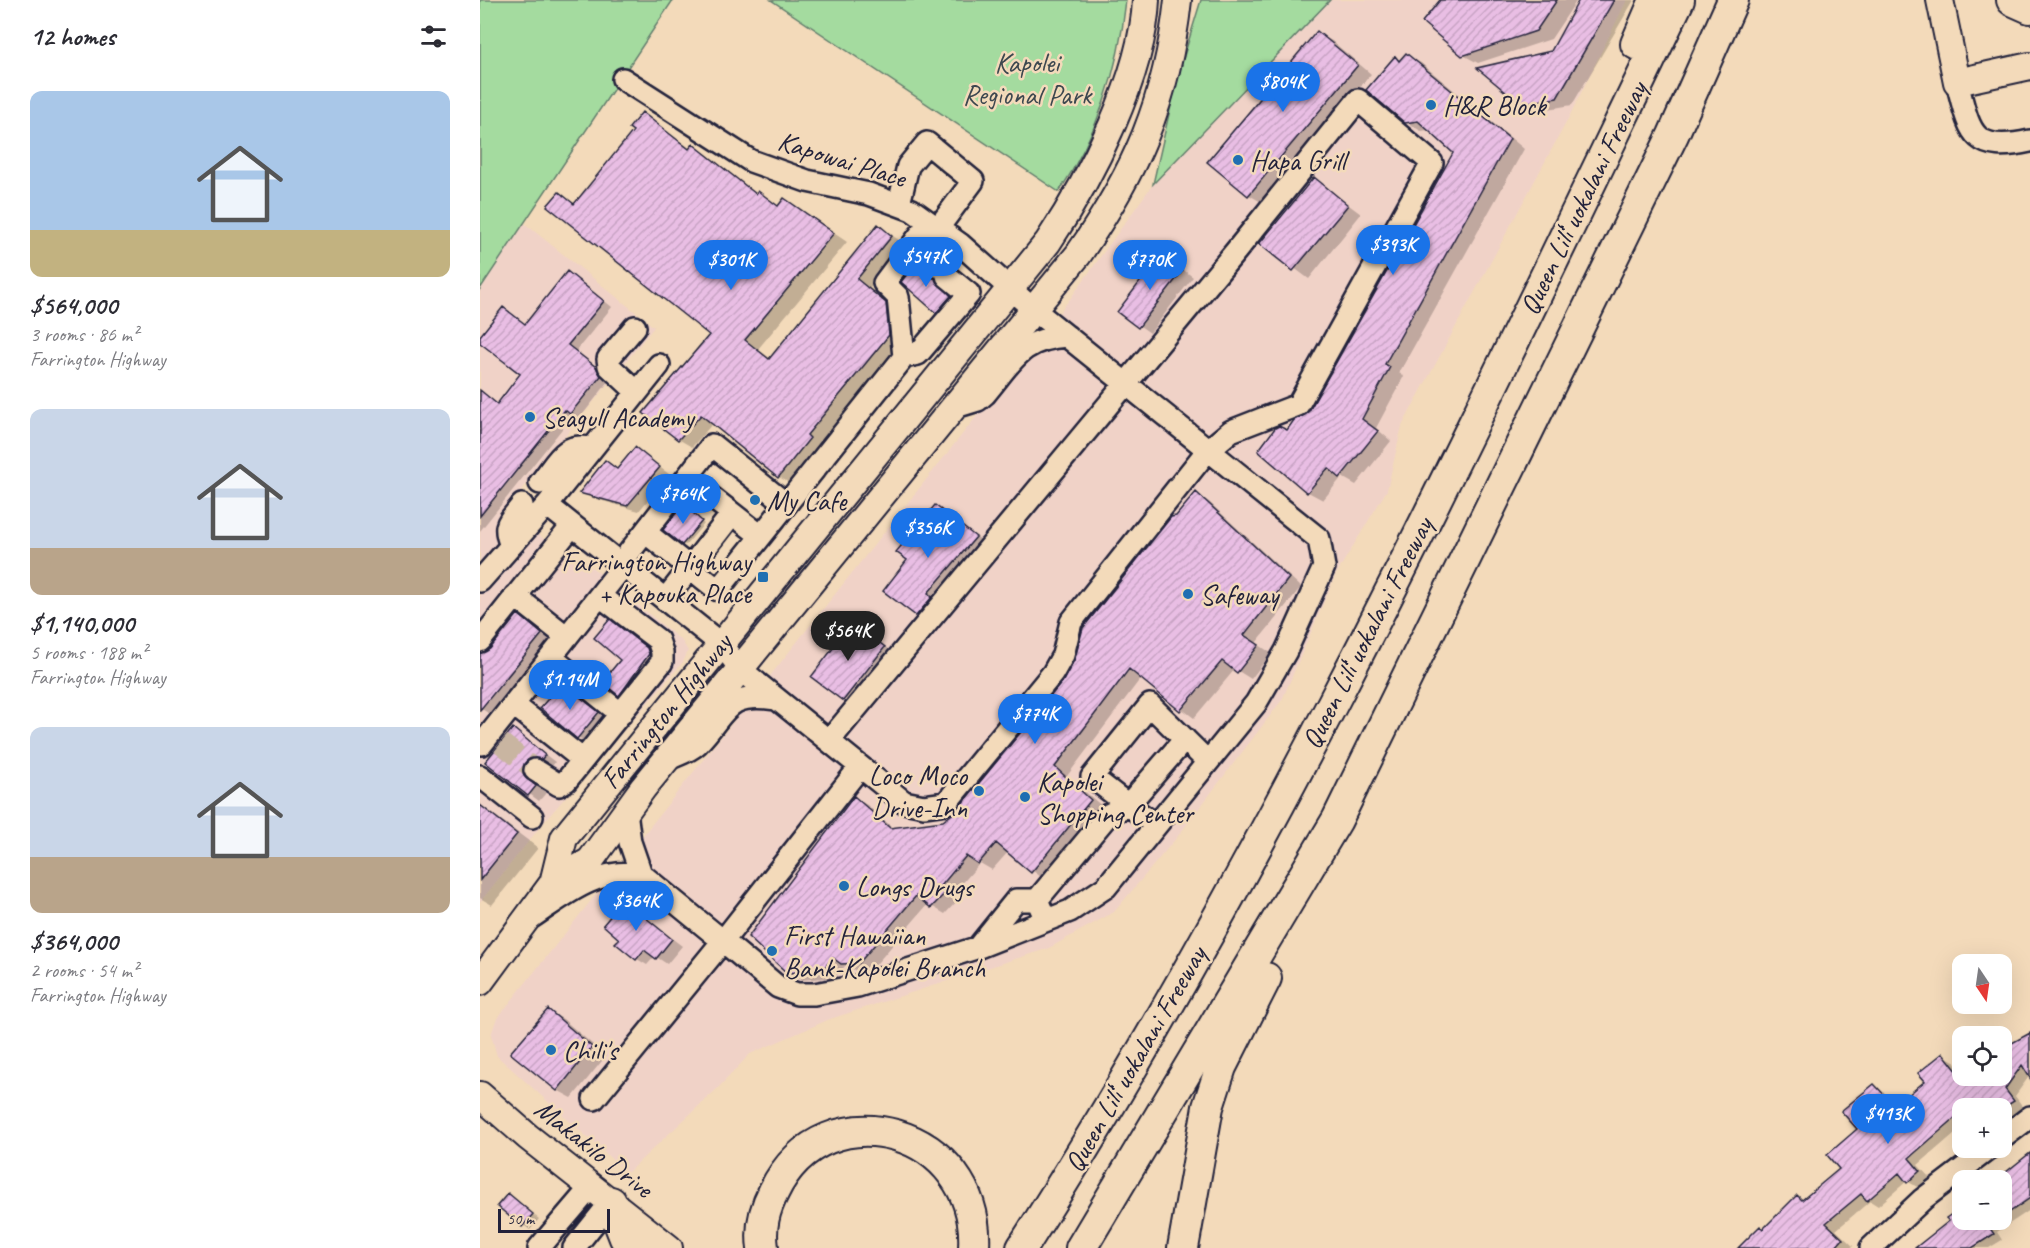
<!DOCTYPE html>
<meta charset="utf-8">
<style>
:root{--surface:#fff;--page:#f2f2f3;--text:#2b2b33;--muted:#7c7c81;--accent:#1a73e8}
body{margin:0;font-family:Caveat,sans-serif;background:var(--page);color:var(--text);height:100vh;display:flex;flex-direction:column;font-size:22px;white-space:nowrap}
*{box-sizing:border-box;margin:0}
p{font-size:20px;color:var(--muted)}
.icon{flex:none;width:33px;height:33px;fill:none;stroke:currentColor;stroke-width:2;stroke-linecap:round;stroke-linejoin:round}
.map{position:relative;flex:1;overflow:hidden}
.details{display:flex;flex-direction:column;background:var(--surface);width:480px}
.details>*{flex:none}
.needle{width:39px;rotate:167deg}
.fabs{position:absolute;left:1472px;top:954px;display:grid;gap:12px}
.fabs a{display:grid;place-items:center;width:60px;height:60px;border-radius:12px;background:var(--surface);box-shadow:0 6px 24px #0002;font-size:30px}
.scale{position:absolute;left:18px;bottom:15px;width:112px;box-sizing:border-box;padding-left:6px;border:3px solid #22223b;border-top:0;font-size:16px;line-height:21px;white-space:nowrap;color:#22223b;-webkit-text-stroke:4px #f3daba;paint-order:stroke}
.price{position:absolute;translate:-50% -51px;padding:0 14px;border-radius:21px;background:var(--accent);color:#fff;font-size:20px;line-height:39px;filter:drop-shadow(0 2px 3px #0008)}
.price::after{content:'';position:absolute;left:50%;top:36px;width:18px;height:14px;margin-left:-9px;background:inherit;clip-path:polygon(0 0,100% 0,50% 100%)}
.price.selected{background:#222;color:#fff}
ul{padding:0;list-style:none}
li{display:grid;align-content:center;gap:12px;height:318px;padding:0 30px}
li span{display:grid;place-items:center;height:186px;border-radius:12px;color:#555}
li>.icon{margin-inline-start:auto}
span .icon{width:108px;height:108px;fill:#fffc;stroke-width:1}
li b{font-size:26px}
h2{display:flex;justify-content:space-between;align-items:center;height:72px;padding:0 30px;font-size:26px}
main{display:flex;flex:1;min-height:0}
.map>svg:first-child{display:block}
.built{fill:#f0d2c7}
.park{fill:#a4db9f;stroke:#637e6d;stroke-width:1.5}
.shadow{fill:#0003}
.building{fill:url(#building-hatch);stroke:#22223b;stroke-width:1.5}
.lines{fill:none;stroke-linecap:round;stroke-linejoin:round}
.minor-tunnel{stroke:#c9b5a1;stroke-width:21;stroke-dasharray:21 10;stroke-linecap:butt}
.minor-casing{stroke:#22223b;stroke-width:26}
.major-casing{stroke:#22223b;stroke-width:30}
.highway-casing{stroke:#22223b;stroke-width:34}
.minor{stroke:#f3daba;stroke-width:21}
.major{stroke:#f3daba;stroke-width:26}
.highway{stroke:#f3daba;stroke-width:30}
.poi-dot{fill:#1f6fb2;stroke:#f3daba;stroke-width:2}
.labels{text-anchor:middle;dominant-baseline:central;stroke-width:5;stroke-linejoin:round;paint-order:stroke}
.park-label{font-size:28px;fill:#3c474f;stroke:#f3daba}
.poi-label{font-size:28px;fill:#22223b;stroke:#f3daba;text-anchor:start}
.street-label{font-size:28px;fill:#22223b;stroke:#f3daba}
</style>
<main>
<section class="details">
<h2>12 homes<svg class="icon" aria-label="filters" viewBox="0 0 24 24"><path d="M4 7h16M4 17h16"/><circle cx="9" cy="7" r="2"/><circle cx="15" cy="17" r="2"/></svg></h2>
<ul>
<li><span style="background:linear-gradient(#a9c7e8 75%,#c2b280 0)"><svg class="icon" aria-label="home" viewBox="0 0 24 24"><path d="M3 11l9-7 9 7M6 9v11h12V9"/></svg></span><div><b>$564,000</b><p>3 rooms · 86 m²</p><p>Farrington Highway</p></div></li>
<li><span style="background:linear-gradient(#c9d6e8 75%,#b9a48a 0)"><svg class="icon" aria-label="home" viewBox="0 0 24 24"><path d="M3 11l9-7 9 7M6 9v11h12V9"/></svg></span><div><b>$1,140,000</b><p>5 rooms · 188 m²</p><p>Farrington Highway</p></div></li>
<li><span style="background:linear-gradient(#c9d6e8 70%,#b9a48a 0)"><svg class="icon" aria-label="home" viewBox="0 0 24 24"><path d="M3 11l9-7 9 7M6 9v11h12V9"/></svg></span><div><b>$364,000</b><p>2 rooms · 54 m²</p><p>Farrington Highway</p></div></li>
</ul>
</section>
<div class="map">
<svg width="1550" height="1248" viewBox="0 0 1550 1248">
<defs>
<pattern id="building-hatch" width="6" height="6" patternUnits="userSpaceOnUse" patternTransform="scale(1.5)"><rect width="6" height="6" fill="#e9bee4"/><path d="M-1 1l2-2M0 6l6-6M5 7l2-2" fill="none" stroke="#c8a3c4"/></pattern>
</defs>
<rect width="100%" height="100%" fill="#f3daba"/>
<filter id="ink" filterUnits="userSpaceOnUse"><feTurbulence type="fractalNoise" baseFrequency=".0167" numOctaves="2"/><feDisplacementMap in="SourceGraphic" scale="12" xChannelSelector="R" yChannelSelector="G"/><feConvolveMatrix kernelMatrix="1 2 1 2 8 2 1 2 1" color-interpolation-filters="sRGB"/></filter>
<g filter="url(#ink)">
<!-- built -->
<path class="built" d="M850,0H1147L1087,121L922,426L907,490L855,576L802,700L698,836L634,912L569,948L350,1019L270,1054L237,1089L147,1173L17,1056L11,1035L16,1020L590,299L673,184Z
M44,223L174,327L27,508L65,540L52,556L59,552L91,550L202,641L208,651L203,662L64,822L0,902V290Z"/>
<!-- park -->
<path class="park" d="M0,0H193L0,289Z
M291,0H646C639,68 617,135 579,192Z
M721,0H850L673,184L697,79Z"/>
<!-- shadow -->
<path class="shadow" d="M972,0H1097L1071,39L998,63L983,55Z
M1101,0H1154L1092,105L1056,111L1041,102Z
M837,33L852,41L891,74L783,203L769,195Z
M926,55L941,63L1044,149L919,373L924,376L896,428L911,441L876,485L862,477L843,500L828,492L807,432L830,412L975,153L949,130L941,131L926,122L915,58L921,61Z
M163,114L211,149L213,146L227,154L277,194L299,206L305,200L367,242L278,349L291,359L398,226L425,244L390,288L419,312L422,343L340,444L343,447L313,485L299,477L233,423L212,447L198,439L231,335L80,194L96,204L155,131Z
M834,179L881,214L829,279L782,244Z
M683,255L713,277L670,333L639,311Z
M445,273L466,287L481,303L468,318L457,312Z
M96,278L132,307L96,351L125,374L129,381L100,418L94,414L0,531V390L18,404L42,374L0,338L24,309L46,325Z
M155,449L189,474L159,511L112,498L101,492L126,462L138,469Z
M716,494L729,502L821,587L776,643L791,653L771,679L755,669L714,718L661,678L587,776L624,808L565,880L528,852L512,870L500,863L473,894L478,900L465,914L448,904L392,969L376,971L366,965L355,977L322,980L308,972L374,798L387,805L414,829L463,822L477,812L584,682L697,517Z
M206,507L224,524L206,545L203,544Z
M456,507L508,545L450,623L405,591L429,560Z
M38,616L76,644L15,717L0,708V654L11,650Z
M373,624L415,654L375,706L333,677Z
M141,627L178,656L150,701L139,694L142,660Z
M82,684L128,719L108,744L98,737Z
M33,730L75,762L73,765L61,764L54,770L55,784L66,793L59,801L7,762Z
M0,804L58,848L12,905L0,898Z
M144,902L202,946L187,964L175,956L167,965L157,959L141,938Z
M68,1011L83,1019L126,1056L92,1098L77,1090Z
M1550,1035V1075L1535,1096L1543,1107L1532,1116L1526,1112L1521,1116V1108H1482V1127L1438,1165L1450,1178L1439,1188L1427,1181L1398,1206L1390,1201L1356,1230L1373,1246L1371,1248H1260L1284,1230L1317,1197L1324,1201L1361,1169L1394,1086L1418,1105L1447,1081L1463,1055L1474,1061L1482,1076H1521V1051Z
M1550,1155V1210L1517,1232L1522,1240L1509,1248H1438L1482,1209V1220H1521V1180H1516Z
M28,1195L59,1219L50,1230L19,1206Z"/>
<!-- building -->
<path class="building" d="M960,0H1077L1056,31L982,56L942,22Z
M1099,0H1134L1077,98L1040,104L997,68L1071,51Z
M837,31L878,65L768,196L727,162Z
M926,53L1030,139L905,364L910,367L882,419L898,431L860,478L848,468L827,493L778,451L795,428L799,426L807,430L814,420L829,411L973,153L938,121L925,123L886,90L915,56L919,61Z
M162,112L209,149L213,144L276,194L278,191L298,206L304,198L354,233L265,340L289,359L398,224L412,236L377,279L406,303L409,335L327,435L330,438L298,478L221,415L198,440L163,413L229,335L67,206L79,192L94,204L153,131L149,128Z
M834,177L868,205L813,271L779,244Z
M682,253L703,270L658,328L637,312Z
M434,265L455,278L471,296L456,313L421,282Z
M87,271L124,301L88,345L116,367L121,376L90,414L85,410L0,516V390L17,404L40,374L0,343V336L23,307L45,324Z
M155,447L180,467L147,506L99,493L125,460L137,469Z
M716,492L809,578L764,635L779,645L757,673L742,661L700,711L649,669L575,767L611,800L551,873L516,843L498,864L486,856L461,886L466,892L451,908L436,896L379,963L361,964L353,958L342,970L307,973L268,937L374,796L410,828L463,821L476,811L583,681L595,658L603,628L691,517L696,516Z
M203,504L222,521L202,545L183,530Z
M455,505L496,537L448,593L452,597L436,616L403,591L427,560L416,552Z
M38,614L62,634L0,710V653L10,649Z
M130,619L167,648L169,654L139,696L122,682L140,660L114,638Z
M373,622L405,647L363,701L331,677Z
M82,683L119,712L97,739L60,708Z
M33,728L65,755L62,759H50L44,764V776L56,786L48,796L5,762Z
M0,805L37,834L0,880Z
M144,900L192,939L176,959L164,950L156,960L135,943L139,939L123,925Z
M68,1009L112,1047L77,1091L30,1053Z
M1550,1033V1078L1542,1065L1525,1089L1534,1101L1523,1108H1482V1127L1475,1118L1429,1158L1440,1171L1427,1183L1419,1173L1387,1201L1381,1194L1346,1223L1363,1239L1355,1248H1258L1280,1226L1283,1229L1317,1195L1322,1200L1359,1169L1347,1155L1377,1129L1361,1111L1394,1084L1415,1106L1445,1081L1438,1073L1463,1053L1481,1076H1521V1049Z
M1550,1153V1198L1521,1218L1522,1180H1516Z
M28,1193L53,1214L42,1227L17,1206Z
M1482,1207V1220H1519L1509,1227L1514,1234L1492,1248H1435L1469,1221L1466,1218Z"/>
<g class="lines">
<!-- minor-tunnel -->
<path class="minor-tunnel" d="M21,743L55,770"/>
<defs>
<path id="minor" d="M143,79L271,161L327,181L389,194L432,210L480,244L553,309L839,539L844,567L806,651L776,703L626,887L590,911L499,947L378,986L334,994H317L298,987L243,941L380,767
M1477,82C1490,132 1491,154 1550,141
M419,204L428,166L447,143L493,181L458,228
M432,247L455,266
M155,327L128,359L129,366L157,392
M424,357L438,354L489,294L467,276
M179,365L67,505L242,645L260,669L424,802L444,806L466,803L573,673L583,655L591,622L727,451L751,431L818,405L952,163L878,100L756,251L349,741
M472,408L498,400L505,394C533,361 540,339 587,336
M207,478L281,536
M60,483C76,464 84,440 111,449
M306,504L232,445L165,532L238,590L424,357L418,297L404,283L449,223
M31,546C22,524 28,523 42,505
M140,564L165,532
M0,581L67,505
M35,596L87,637
M185,600L252,514
M0,641L91,527
M72,658L141,714
M34,705L103,760L182,662V652L178,640L120,596
M0,742L2,744L143,566
M188,759C197,755 210,751 217,744C247,714 244,691 295,699
M55,770L79,785L86,781L103,760
M0,776L52,817
M676,825L648,805L705,739
M557,900L628,815L648,805L612,777L670,705L727,761
M52,917C89,892 115,869 161,874
M499,946L536,900H557L562,911
M114,1099L243,941L161,874L150,842L146,811
M1521,1139L1550,1117
M59,1248L111,1187
M94,1248L131,1202
M1391,1248L1443,1199L1510,1148"/>
<path id="major" d="M1460,0L1477,82L1550,66
M73,883L84,838L568,242C610,179 663,76 666,0
M0,982L73,883L110,861L163,788L598,255C656,171 687,102 698,0
M0,1095L48,1137L189,1248"/>
<path id="highway" d="M1532,0L1550,8
M1156,44L1175,0
M131,1202L145,1238L157,1248
M283,1248C280,1227 284,1210 294,1191C346,1084 501,1130 494,1248
M542,1248C795,851 994,423 1199,0
M601,1248L857,820L1193,135L1253,0
M703,1248L728,1107L741,1067L786,978"/>
</defs>
<!-- minor casing -->
<use href="#minor" class="minor-casing"/>
<!-- major casing -->
<use href="#major" class="major-casing"/>
<!-- highway casing -->
<use href="#highway" class="highway-casing"/>
<!-- minor -->
<use href="#minor" class="minor"/>
<!-- major -->
<use href="#major" class="major"/>
<!-- highway -->
<use href="#highway" class="highway"/>
</g>
</g>
<!-- markers -->
<g class="poi-dot">
<circle cx="951" cy="105" r="6"/>
<circle cx="758" cy="160" r="6"/>
<circle cx="50" cy="417" r="6"/>
<circle cx="275" cy="500" r="6"/>
<rect x="277" y="571" width="12" height="12" rx="3"/>
<circle cx="708" cy="594" r="6"/>
<circle cx="499" cy="791" r="6"/>
<circle cx="545" cy="797" r="6"/>
<circle cx="364" cy="886" r="6"/>
<circle cx="292" cy="951" r="6"/>
<circle cx="71" cy="1050" r="6"/>
</g>
<g class="labels">
<!-- park labels -->
<g class="park-label">
<text x="547" y="62">Kapolei<tspan x="547" dy="32">Regional Park</tspan></text>
</g>
<!-- poi labels -->
<g class="poi-label">
<text x="963" y="105">H&amp;R Block</text>
<text x="770" y="160">Hapa Grill</text>
<text x="62" y="417">Seagull Academy</text>
<text x="287" y="500">My Cafe</text>
<text x="271" y="561" text-anchor="end">Farrington Highway<tspan x="271" dy="32">+ Kapouka Place</tspan></text>
<text x="720" y="594">Safeway</text>
<text x="487" y="775" text-anchor="end">Loco Moco<tspan x="487" dy="32">Drive-Inn</tspan></text>
<text x="557" y="781">Kapolei<tspan x="557" dy="32">Shopping Center</tspan></text>
<text x="376" y="886">Longs Drugs</text>
<text x="304" y="935">First Hawaiian<tspan x="304" dy="32">Bank-Kapolei Branch</tspan></text>
<text x="83" y="1050">Chili's</text>
</g>
<!-- street labels -->
<g class="street-label">
<text transform="translate(362 159) rotate(17)">Kapowai Place</text>
<text transform="translate(1103 198) rotate(-64)">Queen Liliʻuokalani Freeway</text>
<text transform="translate(887 633) rotate(-63)">Queen Liliʻuokalani Freeway</text>
<text transform="translate(186 711) rotate(-51)">Farrington Highway</text>
<text transform="translate(655 1059) rotate(-60)">Queen Liliʻuokalani Freeway</text>
<text transform="translate(114 1148) rotate(38)">Makakilo Drive</text>
</g>
</g>
</svg>
<div class="fabs">
<a><svg class="needle" viewBox="-14 -14 28 28"><path d="M0-13l5 13h-10z" fill="#e53935"/><path d="M0 13l5-13h-10z" fill="#7c7c81"/></svg></a>
<a><svg class="icon" aria-label="locate" viewBox="0 0 24 24"><circle cx="12" cy="12" r="6"/><path d="M12 2v4M12 18v4M2 12h4M18 12h4"/></svg></a>
<a>+</a>
<a>−</a>
</div>
<div class="scale">50 m</div>
<b class="price" style="left:803px;top:113px">$804K</b>
<b class="price" style="left:913px;top:276px">$393K</b>
<b class="price" style="left:446px;top:288px">$547K</b>
<b class="price" style="left:251px;top:291px">$301K</b>
<b class="price" style="left:670px;top:291px">$770K</b>
<b class="price" style="left:203px;top:525px">$764K</b>
<b class="price" style="left:448px;top:559px">$356K</b>
<b class="price selected" style="left:368px;top:662px">$564K</b>
<b class="price" style="left:90px;top:711px">$1.14M</b>
<b class="price" style="left:555px;top:745px">$774K</b>
<b class="price" style="left:156px;top:932px">$364K</b>
<b class="price" style="left:1408px;top:1145px">$413K</b>
</div>
</main>
